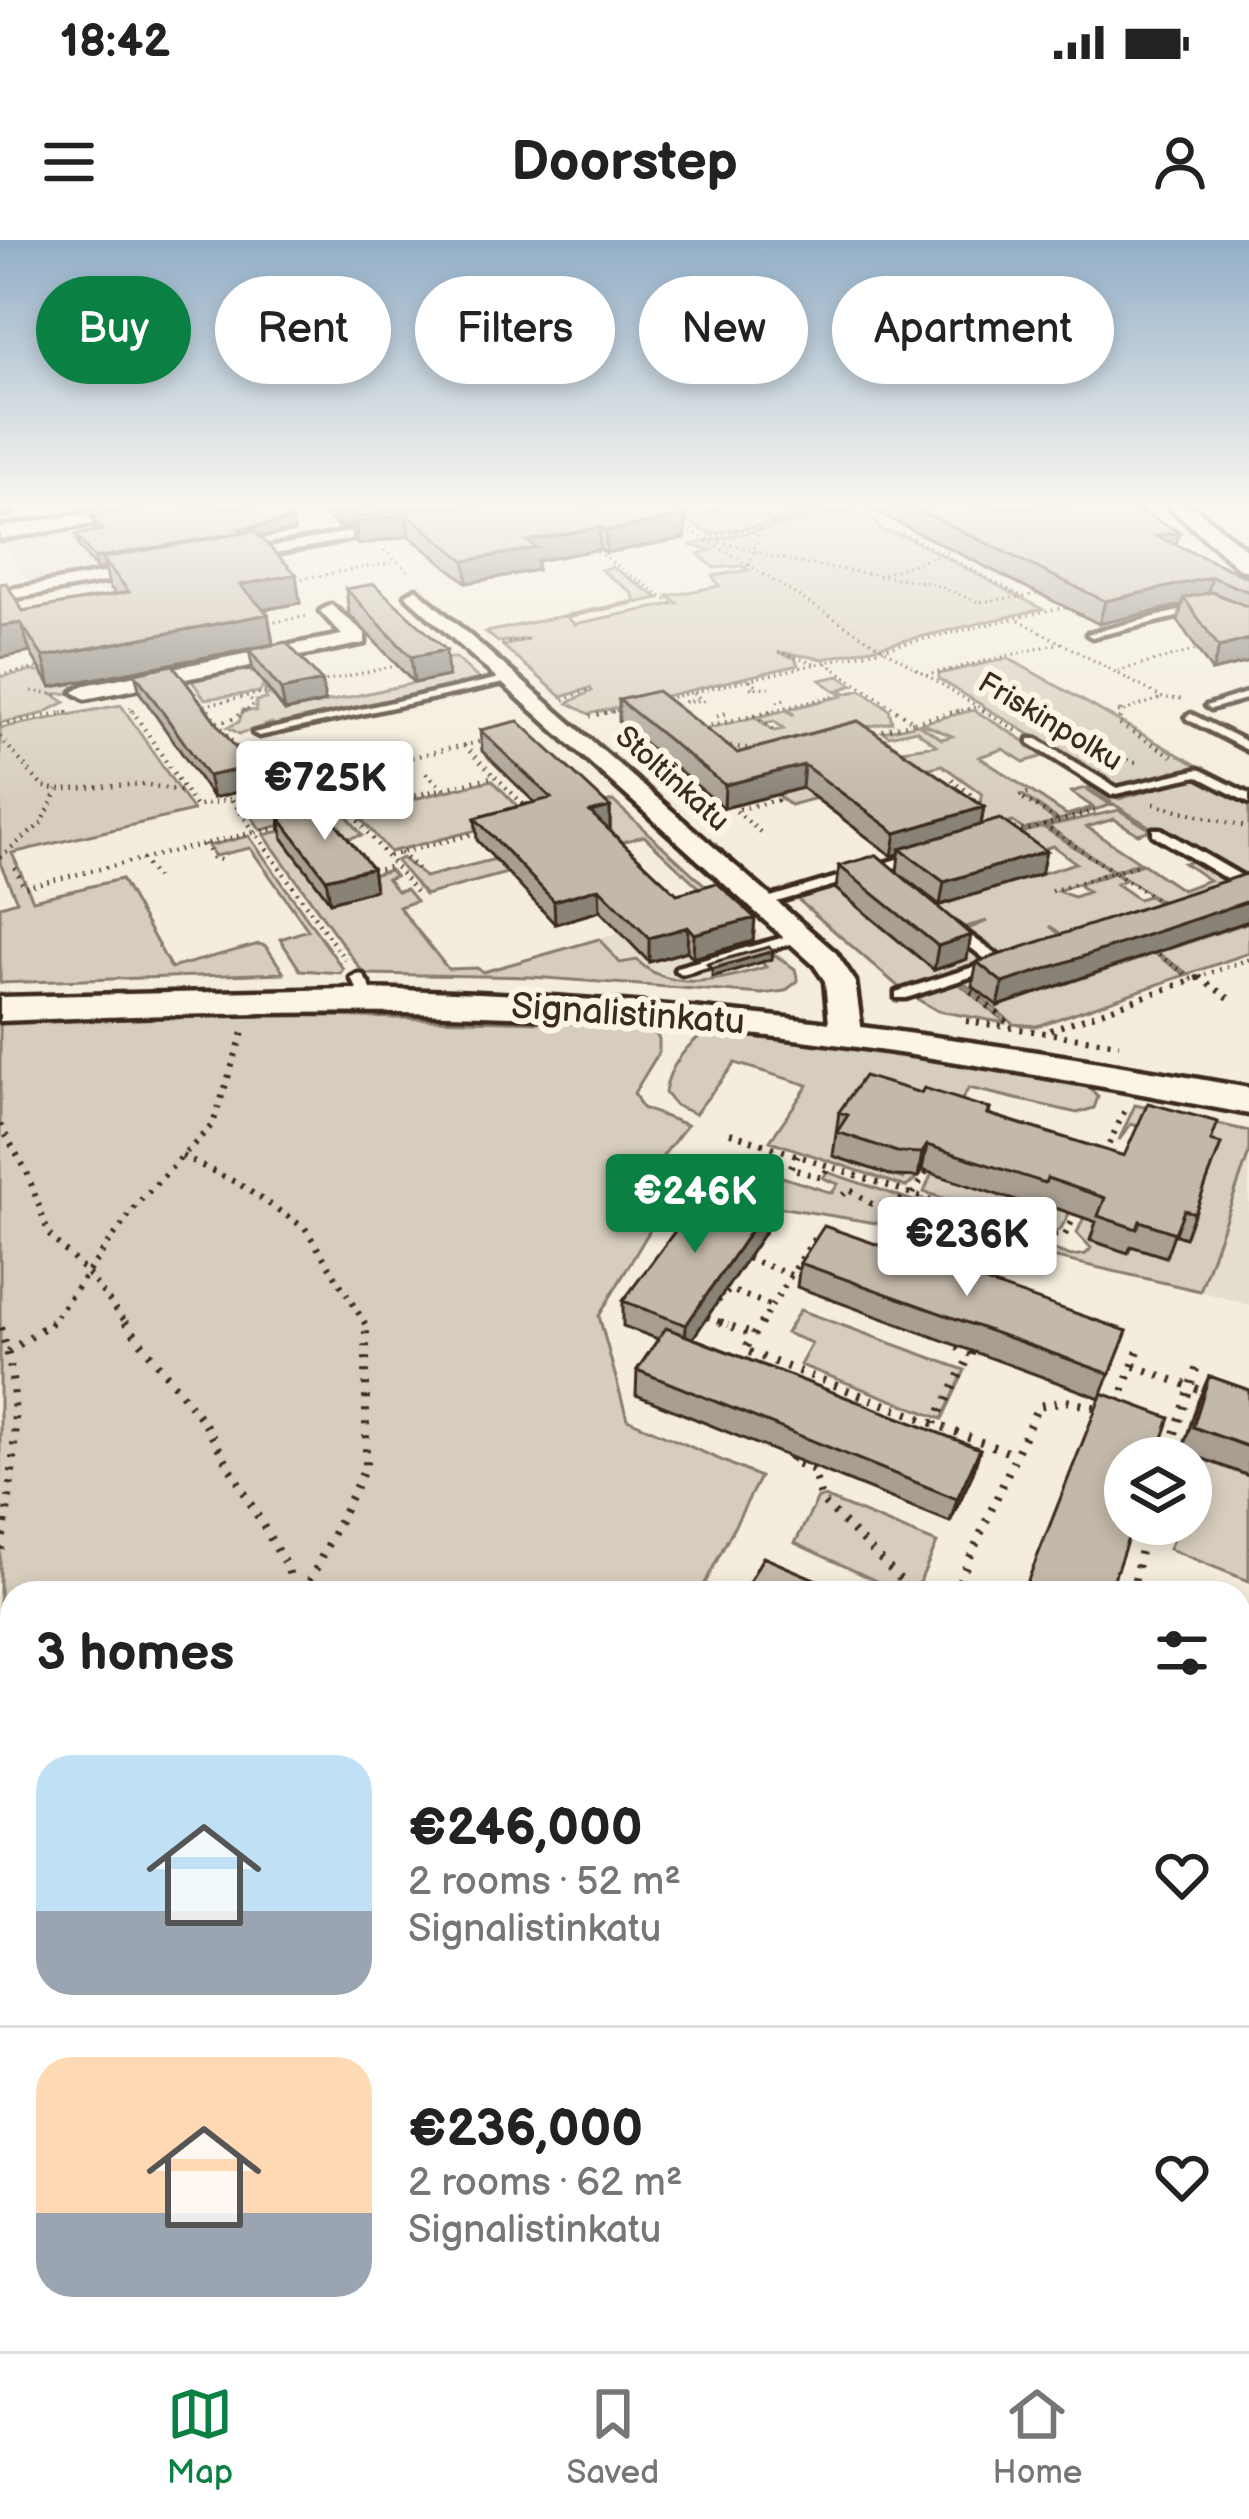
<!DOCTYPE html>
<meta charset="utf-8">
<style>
:root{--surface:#fff;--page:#f6f6f6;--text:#222;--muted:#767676;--line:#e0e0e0;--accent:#0b8043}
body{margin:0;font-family:"Balsamiq Sans",sans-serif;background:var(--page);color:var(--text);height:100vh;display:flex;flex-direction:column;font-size:45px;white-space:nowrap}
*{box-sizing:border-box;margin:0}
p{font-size:39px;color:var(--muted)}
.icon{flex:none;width:66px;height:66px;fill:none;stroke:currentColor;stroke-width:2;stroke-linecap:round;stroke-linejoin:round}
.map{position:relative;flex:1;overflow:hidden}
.drawer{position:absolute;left:0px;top:1341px;width:1251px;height:771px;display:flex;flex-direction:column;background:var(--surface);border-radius:36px 36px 0 0;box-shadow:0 6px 18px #0003}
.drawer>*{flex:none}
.hud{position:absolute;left:36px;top:36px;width:1179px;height:108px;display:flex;gap:24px}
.controls{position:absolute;left:1104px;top:1197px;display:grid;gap:24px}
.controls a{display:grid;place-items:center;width:108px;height:108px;border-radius:50%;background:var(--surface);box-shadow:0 6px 18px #0003;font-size:60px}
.price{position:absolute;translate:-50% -102px;padding:0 27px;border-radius:12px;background:#fff;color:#222;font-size:39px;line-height:78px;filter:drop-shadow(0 3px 6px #0008)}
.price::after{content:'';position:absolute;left:50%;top:72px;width:36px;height:27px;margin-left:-18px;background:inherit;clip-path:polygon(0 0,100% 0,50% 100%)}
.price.on{background:var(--accent);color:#fff}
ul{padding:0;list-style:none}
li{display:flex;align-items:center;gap:36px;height:300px;padding:0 36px}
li+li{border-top:3px solid var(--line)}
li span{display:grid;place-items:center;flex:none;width:336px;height:240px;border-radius:36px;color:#555}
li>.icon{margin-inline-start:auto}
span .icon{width:144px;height:144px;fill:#fffc;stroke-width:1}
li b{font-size:51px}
h2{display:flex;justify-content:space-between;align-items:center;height:144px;padding:0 36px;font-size:51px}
.pill{padding:0 42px;border-radius:54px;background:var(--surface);box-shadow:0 6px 18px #0003;font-size:42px;line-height:108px}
.pill.on{background:var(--accent);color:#fff}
.status{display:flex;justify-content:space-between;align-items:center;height:84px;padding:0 60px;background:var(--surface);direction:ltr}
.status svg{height:33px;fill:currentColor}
header{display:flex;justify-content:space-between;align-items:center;height:156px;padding:0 36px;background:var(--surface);font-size:54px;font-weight:600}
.dock{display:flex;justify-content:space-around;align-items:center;height:168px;border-top:3px solid var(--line);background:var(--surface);font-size:33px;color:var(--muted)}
.dock a{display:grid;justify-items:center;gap:6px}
.dock .on{color:var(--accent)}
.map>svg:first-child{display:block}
.built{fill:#e5ddce}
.green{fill:#d6cdbd;stroke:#887c6e;stroke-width:3}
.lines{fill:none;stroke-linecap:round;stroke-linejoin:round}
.service-casing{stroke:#3b2a1e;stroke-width:9}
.pedestrian-casing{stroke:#3b2a1e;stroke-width:9}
.minor-casing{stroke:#3b2a1e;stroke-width:9}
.tertiary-casing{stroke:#3b2a1e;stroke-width:9}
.path-far4{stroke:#3b2a1e;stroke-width:3;stroke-dasharray:1.5 4.5;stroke-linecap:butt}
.path-far3{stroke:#3b2a1e;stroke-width:4.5;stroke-dasharray:1.5 6;stroke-linecap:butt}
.path-far2{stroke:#3b2a1e;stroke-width:6;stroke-dasharray:3 8;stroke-linecap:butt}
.path-far1{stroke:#3b2a1e;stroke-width:8;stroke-dasharray:3 10;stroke-linecap:butt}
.path{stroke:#3b2a1e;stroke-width:9;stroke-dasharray:4.5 14;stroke-linecap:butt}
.service{fill:#fcf5e5;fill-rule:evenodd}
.pedestrian{fill:#fcf5e5;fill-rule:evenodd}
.minor{fill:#fcf5e5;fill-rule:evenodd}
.tertiary{fill:#fcf5e5;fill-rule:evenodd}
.wall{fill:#a89f92;stroke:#3b2a1e;stroke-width:3}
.shaded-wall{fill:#888277;stroke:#3b2a1e;stroke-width:3}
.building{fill:#c3b9aa;stroke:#3b2a1e;stroke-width:3}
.labels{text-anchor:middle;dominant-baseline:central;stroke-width:12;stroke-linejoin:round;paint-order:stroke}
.far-street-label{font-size:30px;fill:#3b2a1e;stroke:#fcf5e5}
.street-label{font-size:36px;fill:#3b2a1e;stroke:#fcf5e5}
</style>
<div class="status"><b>18:42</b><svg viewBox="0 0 49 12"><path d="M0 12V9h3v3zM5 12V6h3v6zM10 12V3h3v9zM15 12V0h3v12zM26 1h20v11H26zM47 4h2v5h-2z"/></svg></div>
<header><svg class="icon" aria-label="menu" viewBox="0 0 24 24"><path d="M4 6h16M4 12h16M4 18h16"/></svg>Doorstep<svg class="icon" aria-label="person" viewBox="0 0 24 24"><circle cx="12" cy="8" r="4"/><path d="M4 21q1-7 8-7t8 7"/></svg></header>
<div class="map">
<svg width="1249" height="2111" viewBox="0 0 1249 2111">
<rect width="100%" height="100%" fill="#f4eddd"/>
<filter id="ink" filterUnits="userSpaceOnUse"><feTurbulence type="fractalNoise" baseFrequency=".00833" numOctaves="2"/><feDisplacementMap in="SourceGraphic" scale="24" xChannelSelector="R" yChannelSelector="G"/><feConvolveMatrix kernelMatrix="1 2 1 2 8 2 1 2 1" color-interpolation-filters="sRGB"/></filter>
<g filter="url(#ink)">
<!-- built -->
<path class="built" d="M108,281L192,315L29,343L0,298Z
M724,663L793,727L798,735L792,747L762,754L532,737L537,717Z
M1249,913V1065L1200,1051Z"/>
<!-- green -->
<path class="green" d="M658,266H707L703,269L706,272L719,270L716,266H776L789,273L855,266L776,282L763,275L773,283L711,294Z
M865,268L881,290L907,297L1042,369L824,419L779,412L795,418L798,425L589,474L568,463L592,451L590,448L562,457L503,406L529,399L498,402L486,392L636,361L631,352L601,330L612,327L659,358L567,377L574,384L677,363L668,356L719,346L713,336L748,330L743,326L714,328L698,314L711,310L689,305Z
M442,418H456L483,443L276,487L272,483L239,494L228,487L239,482L243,470L256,471V461L267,459L265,455L295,449L273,456L285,471L447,436Z
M1008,418L1205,530L1172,531L1169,533L1175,535L1117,548L939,439V434Z
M243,423H288L250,432L289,425L305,443L266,451L262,447L260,452L205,459L191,440L199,433L206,436L203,431L238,424L243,429Z
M32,431L43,433L51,447L72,444L78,453L53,454L65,462L42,474L0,483V437Z
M839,436L853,445L839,450L845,454L861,450L889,469L892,482L860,488L712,558L724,568L699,575L622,509L755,477L774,491L784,489L774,481L765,483L757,477L786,470L794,475L789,469L842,456L820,440Z
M121,465L193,571L12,613L33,660L121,639L171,728L259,704L266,706L284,733L0,743V666L17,661L0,623V488Z
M974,470L1047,515L1024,522L1003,509L979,517L1067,575L1093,567L1071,552L1085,548L1111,565L1059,580L1021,554L1056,581L1024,590L1013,582L982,591L962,577L980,564L982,554L942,525L790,565L748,532L936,505L916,490L889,496L883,492L918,484L942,499L952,496L921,483Z
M1189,539H1205L1249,565V635L1243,637L1163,587L1155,590L1088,548L1097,546L1119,559Z
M492,540L528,577L390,612L356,573Z
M320,542L325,548L299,554L312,572L339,566L343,570L312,578L297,558L288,560L306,579L261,590L241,562Z
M613,561L709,649L703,651L644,596L425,655L396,621L402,618L425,637L609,590L565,574Z
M1119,570L1151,590L1138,594L1114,579L1087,587L1140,622L1114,631L1047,586Z
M346,575L362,595L336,601L364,637L390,630L395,636L387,639L397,651L406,649L416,661L399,667L448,729L477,728L483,732L599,699L620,723L637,720C671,755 724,739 766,727L760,720L775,715L795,729L798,741L785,751L762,754L532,737L364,734L264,595Z
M1043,587L1112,631L1057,651L1074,657L1088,652L1078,644L1114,633L1125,640L1116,644L1138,659L1149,656L1162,665L1065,697L1050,686L1063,697L1002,716L965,690L987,681L962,688L891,634L905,630L942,664L1076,623L1053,606L1024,615L1003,598Z
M249,596L343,729L340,733L300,730L280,699L308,690L250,608L215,616L208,606Z
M1199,620L1232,641L1165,664L1116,632L1143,624L1182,650L1209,640L1184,623Z
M831,645L934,729L957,696L985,721L901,749L795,657Z
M1249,682V713L1188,734L1132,695L1142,690L1169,709Z
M1117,687L1185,735L1037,786L1013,784L960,740L995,728L998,766L1143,718Z
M956,741L1005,782V783L938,771L912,756Z
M253,774L649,785L659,799V812L634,853L642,868L687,885L655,926L682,936L599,1076L627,1179L760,1237L700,1353H12V2100H1046L1051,2111H0V783Z
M713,789L930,816L1085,841L1098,857L1094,868L1077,873L969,848L959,864L844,920L903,939L906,934L918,937L906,947L770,901L808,845L735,823L695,874L675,865L665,853C667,829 690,798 713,789Z
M1135,865L1249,891V913L1200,1051L974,999L760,964L733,955L754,928L832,953L838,944L823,938L827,932L917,962L907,977L921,983L929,971L922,964L966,979L964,982L944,976L939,986L965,995L973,981L1071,1016L1086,1014L1091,1008L1077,993L1091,961L1105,966L1091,1001L1128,1013L1131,1006L1165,1017L1174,994L1185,997L1204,948L1208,907L1131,884L1119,900Z
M932,933L1037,967L1041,963L1054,967L1079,956L1060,990L1046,992L924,952Z
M800,1070L965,1130L942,1179L800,1125L812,1103L786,1093Z
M1201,1218L1249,1236V1341L1169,1309L1179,1284H1191V1249Z
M824,1257L937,1303L917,1348L902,1353L795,1303L818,1258Z"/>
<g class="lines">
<defs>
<path id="service" d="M1199,366L1202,367V371L1092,397L1087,394Z
M509,436L514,439L513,441L259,496L253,493Z
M1249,452V458L1211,469L1206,466Z
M1191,474L1249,503V511L1187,479L1186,477Z
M1029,499H1037L1117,548L1199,529L1249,554V563L1197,536L1111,555L1029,503Z
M1153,589H1161L1244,637L1249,636V644L1237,645L1153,595Z
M917,613L923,617L921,620L766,665L761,666L754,662Z
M952,682L1004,720V726L906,758H896V752L989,722L947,689L945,686Z
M799,693L804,694V700L682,734L675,730L677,727Z
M358,734L363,735L380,764L378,767L373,768L368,767L351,738Z"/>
<path id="pedestrian" d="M390,284L395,291L231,321L223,316Z
M148,325L153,327V333L0,361V351Z"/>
<path id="minor" d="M134,266L152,270L143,276L0,299V287Z
M416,349L836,713L855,741L862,793L857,800H835L830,793L825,741L814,725L409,359L406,355Z
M331,365L365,393V403L85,459L73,452L85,445L342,395L320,371Z
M1249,1675V1734L1239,1738V1679Z"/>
<path id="tertiary" d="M1168,266H1193L1249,312V331L1240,329Z
M346,749C653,753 947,793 1249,848V874C1064,839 879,805 691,788C461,766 230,771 0,781V757Z"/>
</defs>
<!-- service casing -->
<use href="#service" class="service-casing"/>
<!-- pedestrian casing -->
<use href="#pedestrian" class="pedestrian-casing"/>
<!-- minor casing -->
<use href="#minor" class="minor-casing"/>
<!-- tertiary casing -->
<use href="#tertiary" class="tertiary-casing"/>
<!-- path-far4 -->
<path class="path-far4" d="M746,266L774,282
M674,272L704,266
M681,284L988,473
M902,292L1023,357L1045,352
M712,296L867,266
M708,298L797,323L931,343L978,362L1020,357
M592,308L673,364
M384,310L411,333
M749,325L761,286
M878,336L956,309
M290,341L396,322
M1019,380L1163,458L1184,459
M263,384L309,376
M502,404L528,399
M778,412L817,424
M826,423L901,473
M1118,431L1204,408
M0,435L44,427
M926,435L1061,403
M750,440L757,445L749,448L770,447
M314,443L401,425
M32,451L58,455
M195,453L210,473
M693,453L700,458L682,462L709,461
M564,460L592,449
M660,460L1069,366
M777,462L787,458
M205,465L278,450
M130,467L134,473
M62,473L73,471
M242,473L253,465L249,456
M604,473L624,469
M762,473L833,456
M950,473L975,467
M1118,473L1162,458"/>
<!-- path-far3 -->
<path class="path-far3" d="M132,470L196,567L487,500
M208,470L269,551
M983,470L1017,491
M1121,470L1119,484L1176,518
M754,475L775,491
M590,476L619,470
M717,476L727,473
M217,482L234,479L246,470
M914,482L962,470
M0,485L73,471
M696,489L775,470
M868,494L914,482L896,470
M0,497L42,546L58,550L144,544L186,552
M464,506L495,536
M723,506L757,509
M620,507L648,500
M1091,510L1141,524
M255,532L284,526
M426,533L443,549
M952,539L970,554V566
M1028,553L1019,556L1059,581
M232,560L345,720
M1154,564L1249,588
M345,565L350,571L495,536L528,569
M326,577L350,571L419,656
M1044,585L1114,632L1138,625
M1014,589L1024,591L1099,570
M760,592L735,570L777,560L769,553
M256,593L284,587
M204,604L212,617L223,621
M400,613L418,629
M389,616L481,592
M0,617L42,583L58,550
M142,619L156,638
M15,628L24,647L255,592
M365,633L393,626
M1051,651L1114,632L1166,665
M1153,711L1191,738
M1191,740L1249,719"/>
<!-- path-far2 -->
<path class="path-far2" d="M1199,737L1230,759
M971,751L1011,785
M966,781L1119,804
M1050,790L1200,737
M0,885L27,932L49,995L88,1034L128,1085
M730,893L1037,996L1065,995L1078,970
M1104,914L1127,866
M798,915L790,928L822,938L829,927
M182,916L239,944L305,988L366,1085
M913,954L927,931
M843,955L849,949L872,964L894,966L909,953
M911,977L922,957
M943,981L964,989L972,974
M747,1018L791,1035
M718,1061L730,1050L772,1066
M707,1077L728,1085
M50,1085L137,964L213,884L244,789
M760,1085L818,992"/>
<!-- path-far1 -->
<path class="path-far1" d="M125,1082L205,1184L288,1329L294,1353
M720,1082L754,1095
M762,1082L744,1110L1015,1215
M0,1088C25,1153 13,1245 0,1312
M8,1112L52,1082
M1134,1126L1206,1152
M1119,1163L1140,1105
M934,1183L971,1114L950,1103
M791,1218L789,1221L813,1230L822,1261L914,1353
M1167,1218L1198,1123
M304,1353L366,1226V1082
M954,1353L1038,1166L1066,1161L1102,1169
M1132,1353L1146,1284"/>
<!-- path -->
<path class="path" d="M414,2100L420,2111
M842,2111L847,2100"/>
<!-- service -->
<use href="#service" class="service"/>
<!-- pedestrian -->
<use href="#pedestrian" class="pedestrian"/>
<!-- minor -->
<use href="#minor" class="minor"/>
<!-- tertiary -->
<use href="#tertiary" class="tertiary"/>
</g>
<!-- wall -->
<path class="wall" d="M322,266H671H669L685,298L606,313L600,309L537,321V330L467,343L409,296L358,305L354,301L352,286L339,288L323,273Z
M776,266H828L789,273Z
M865,266H1139L1145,269L1144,274L1179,292L1176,305L1249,338V422L1212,431L1178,381L1182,365L1099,384Z
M91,276L294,291L260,298L300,363L263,370L268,374L273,404L51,447L30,412L0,418L23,371L116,354L109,346L105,328L97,330L79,307L76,295L96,291Z
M346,349L448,436L414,443L349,374Z
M249,410L322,441L325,462L285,471L253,430Z
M135,433L254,548L213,558L140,453Z
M619,460L737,513L858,481L984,567L981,585L1046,611L1041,634L940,665L898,633L967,719L934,730L836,649L839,626L897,632L899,614L892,616L802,548L724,568L619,482Z
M480,490L610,567V589L609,590L677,654L755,678L753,701L693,718L687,711L649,722L600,671L555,684L477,600L475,578L534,562L482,511Z
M279,577L372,628L375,650L330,662L283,599Z
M1249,633V681L998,766L972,746L977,722Z
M921,853L990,869L989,874L1124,916L1211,901L1221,904L1185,998L1174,994L1166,1017L1131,1006L1128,1013L1090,1000L1096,982L1041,963L1038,968L922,930L918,937L893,936L833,916L839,872Z
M764,993L693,1098L980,1209L973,1233L950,1282L636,1155L637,1130L658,1099L623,1086V1061Z
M800,1023L1127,1091L1100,1158L797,1047Z
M1209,1136L1249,1150V1236L1182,1211L1198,1161Z
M1239,1910L1249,1923V2104L1239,2091V2084L1247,2077L1239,2067Z"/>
<!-- shaded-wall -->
<path class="shaded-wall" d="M0,266H11L14,275L0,278Z
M78,266H111L79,270Z
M337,266H466L407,276L409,296L358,305L355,283L351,279L352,286L339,288Z
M790,266H828L789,273Z
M686,276L685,298L606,313V291Z
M292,280L294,291L244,300L102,318L105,328L97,330L94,318Z
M599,287L600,309L537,321V330L467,343L465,321L527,301Z
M1179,292L1174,314L1156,296Z
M296,334L300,363L245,373L240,345Z
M1212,337L1206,360L1184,358L1182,365L1099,384L1105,361Z
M268,374L273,404L51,447L43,417Z
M21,383L30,412L0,418V386Z
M1249,399V422L1212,431L1219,407Z
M446,410L448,436L414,443L411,417Z
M322,441L325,462L285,471L281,450Z
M804,525L802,548L724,568L725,545Z
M250,527L254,548L213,558L208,536Z
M610,567V589L590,595V572Z
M984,567L980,590L900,609L899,614L892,616L896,593Z
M1046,611L1041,634L940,665L944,642Z
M372,628L375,650L330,662L326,639Z
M599,648L600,671L555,684L554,661Z
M1249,661V681L998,766L1003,743Z
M755,678L753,701L693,718L694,694Z
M688,687L687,711L649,722V698Z
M971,695L967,719L934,730L938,706Z
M773,711L772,719L712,737V729Z
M927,905L922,930L918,937L922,913Z
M766,968L764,993L685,1110L686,1085Z
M980,1209L973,1233L950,1282L957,1259Z
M1249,1613V1619L1239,1626V1620Z"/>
<!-- building -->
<path class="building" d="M162,266H277L292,280L239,289L243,292L94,318L76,295L102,290L91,276Z
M428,266H669L686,276L606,291L599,287L527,301L536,308L465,321L407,274L355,283L351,279Z
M910,266H1139L1145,269H1135L1179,292L1156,296L1249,338V352L1212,337L1105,361Z
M254,291L296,334L240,345L268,374L43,417L21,383L0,386V344L6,343L23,371L129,352L102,318Z
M374,344L446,410L411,417L346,349Z
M1212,352L1249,367V399L1219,407L1184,358Z
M286,402L322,441L281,450L249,410Z
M173,425L250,527L208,536L135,433Z
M657,451L737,513L858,481L984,567L896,593L804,525L725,545L619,460Z
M518,481L610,567L590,572L677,654L717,643L755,678L694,694L688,687L649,698L599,648L554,661L475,578L551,558L480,490Z
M322,566L372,628L326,639L279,577Z
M1000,579L1046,611L944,642L900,609Z
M877,615L971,695L938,706L839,626Z
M1249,633V661L1003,743L977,722Z
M769,707L773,711L712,729L707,724Z
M864,836L921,853L924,848L990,869L987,874L1124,916L1148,863L1218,882L1211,901L1221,904L1195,973L1184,970L1175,993L1140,981L1137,989L1098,976L1105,958L1047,938L1045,943L927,905L922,913L897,912L837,892L848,875L839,872Z
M707,948L766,968L686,1085L623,1061Z
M824,986L1127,1091L1110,1134L800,1023Z
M666,1088L980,1209L957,1259L637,1130Z
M1209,1136L1249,1150V1207L1193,1187Z
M1102,1153L1170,1178L1156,1218H1125V1284H1133L1109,1353H1023Z
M763,1317L847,1353H743Z
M1239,1584L1249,1594V1613L1239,1620Z
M1239,1910L1249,1923V2055L1239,2042Z"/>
</g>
<!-- sky -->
<linearGradient id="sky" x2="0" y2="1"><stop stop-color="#91aec7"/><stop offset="0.47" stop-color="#faf7f0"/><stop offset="1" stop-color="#faf7f0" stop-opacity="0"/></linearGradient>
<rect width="1249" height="562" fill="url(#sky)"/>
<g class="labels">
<!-- far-street labels -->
<g class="far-street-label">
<text transform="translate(1050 482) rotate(31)">Friskinpolku</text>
<text transform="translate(672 539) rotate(42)">Stoltinkatu</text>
</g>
<!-- street labels -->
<g class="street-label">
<text transform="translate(628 775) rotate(4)">Signalistinkatu</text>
</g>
</g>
</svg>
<div class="controls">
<a><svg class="icon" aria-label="layers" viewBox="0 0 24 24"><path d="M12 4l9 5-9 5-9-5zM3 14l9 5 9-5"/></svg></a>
</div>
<b class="price" style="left:325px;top:603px">€725K</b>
<b class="price on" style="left:695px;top:1016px">€246K</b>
<b class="price" style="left:967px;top:1059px">€236K</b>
<div class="hud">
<a class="pill on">Buy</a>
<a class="pill">Rent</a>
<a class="pill">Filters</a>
<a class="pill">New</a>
<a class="pill">Apartment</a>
</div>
<section class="drawer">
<h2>3 homes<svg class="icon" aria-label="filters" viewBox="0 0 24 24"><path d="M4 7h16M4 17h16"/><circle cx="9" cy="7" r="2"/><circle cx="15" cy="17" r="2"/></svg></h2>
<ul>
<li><span style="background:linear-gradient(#bfe0f5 65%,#9aa5b1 0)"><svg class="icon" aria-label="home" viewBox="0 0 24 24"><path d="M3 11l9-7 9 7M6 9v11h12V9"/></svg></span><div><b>€246,000</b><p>2 rooms · 52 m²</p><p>Signalistinkatu</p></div><svg class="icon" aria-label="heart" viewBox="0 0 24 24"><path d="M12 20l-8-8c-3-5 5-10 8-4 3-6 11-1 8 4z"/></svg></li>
<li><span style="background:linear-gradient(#ffd9b3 65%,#9aa5b1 0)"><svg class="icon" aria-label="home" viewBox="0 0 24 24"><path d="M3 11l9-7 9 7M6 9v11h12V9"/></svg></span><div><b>€236,000</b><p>2 rooms · 62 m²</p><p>Signalistinkatu</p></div><svg class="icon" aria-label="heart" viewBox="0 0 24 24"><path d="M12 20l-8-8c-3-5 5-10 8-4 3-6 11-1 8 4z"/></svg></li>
</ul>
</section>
</div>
<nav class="dock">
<a class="on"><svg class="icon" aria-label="map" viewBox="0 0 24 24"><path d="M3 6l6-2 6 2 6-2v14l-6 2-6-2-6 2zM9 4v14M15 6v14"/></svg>Map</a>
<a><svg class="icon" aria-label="saved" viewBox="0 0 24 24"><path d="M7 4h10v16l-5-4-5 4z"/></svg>Saved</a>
<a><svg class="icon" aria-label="home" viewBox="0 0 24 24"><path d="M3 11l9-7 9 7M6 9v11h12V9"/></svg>Home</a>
</nav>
